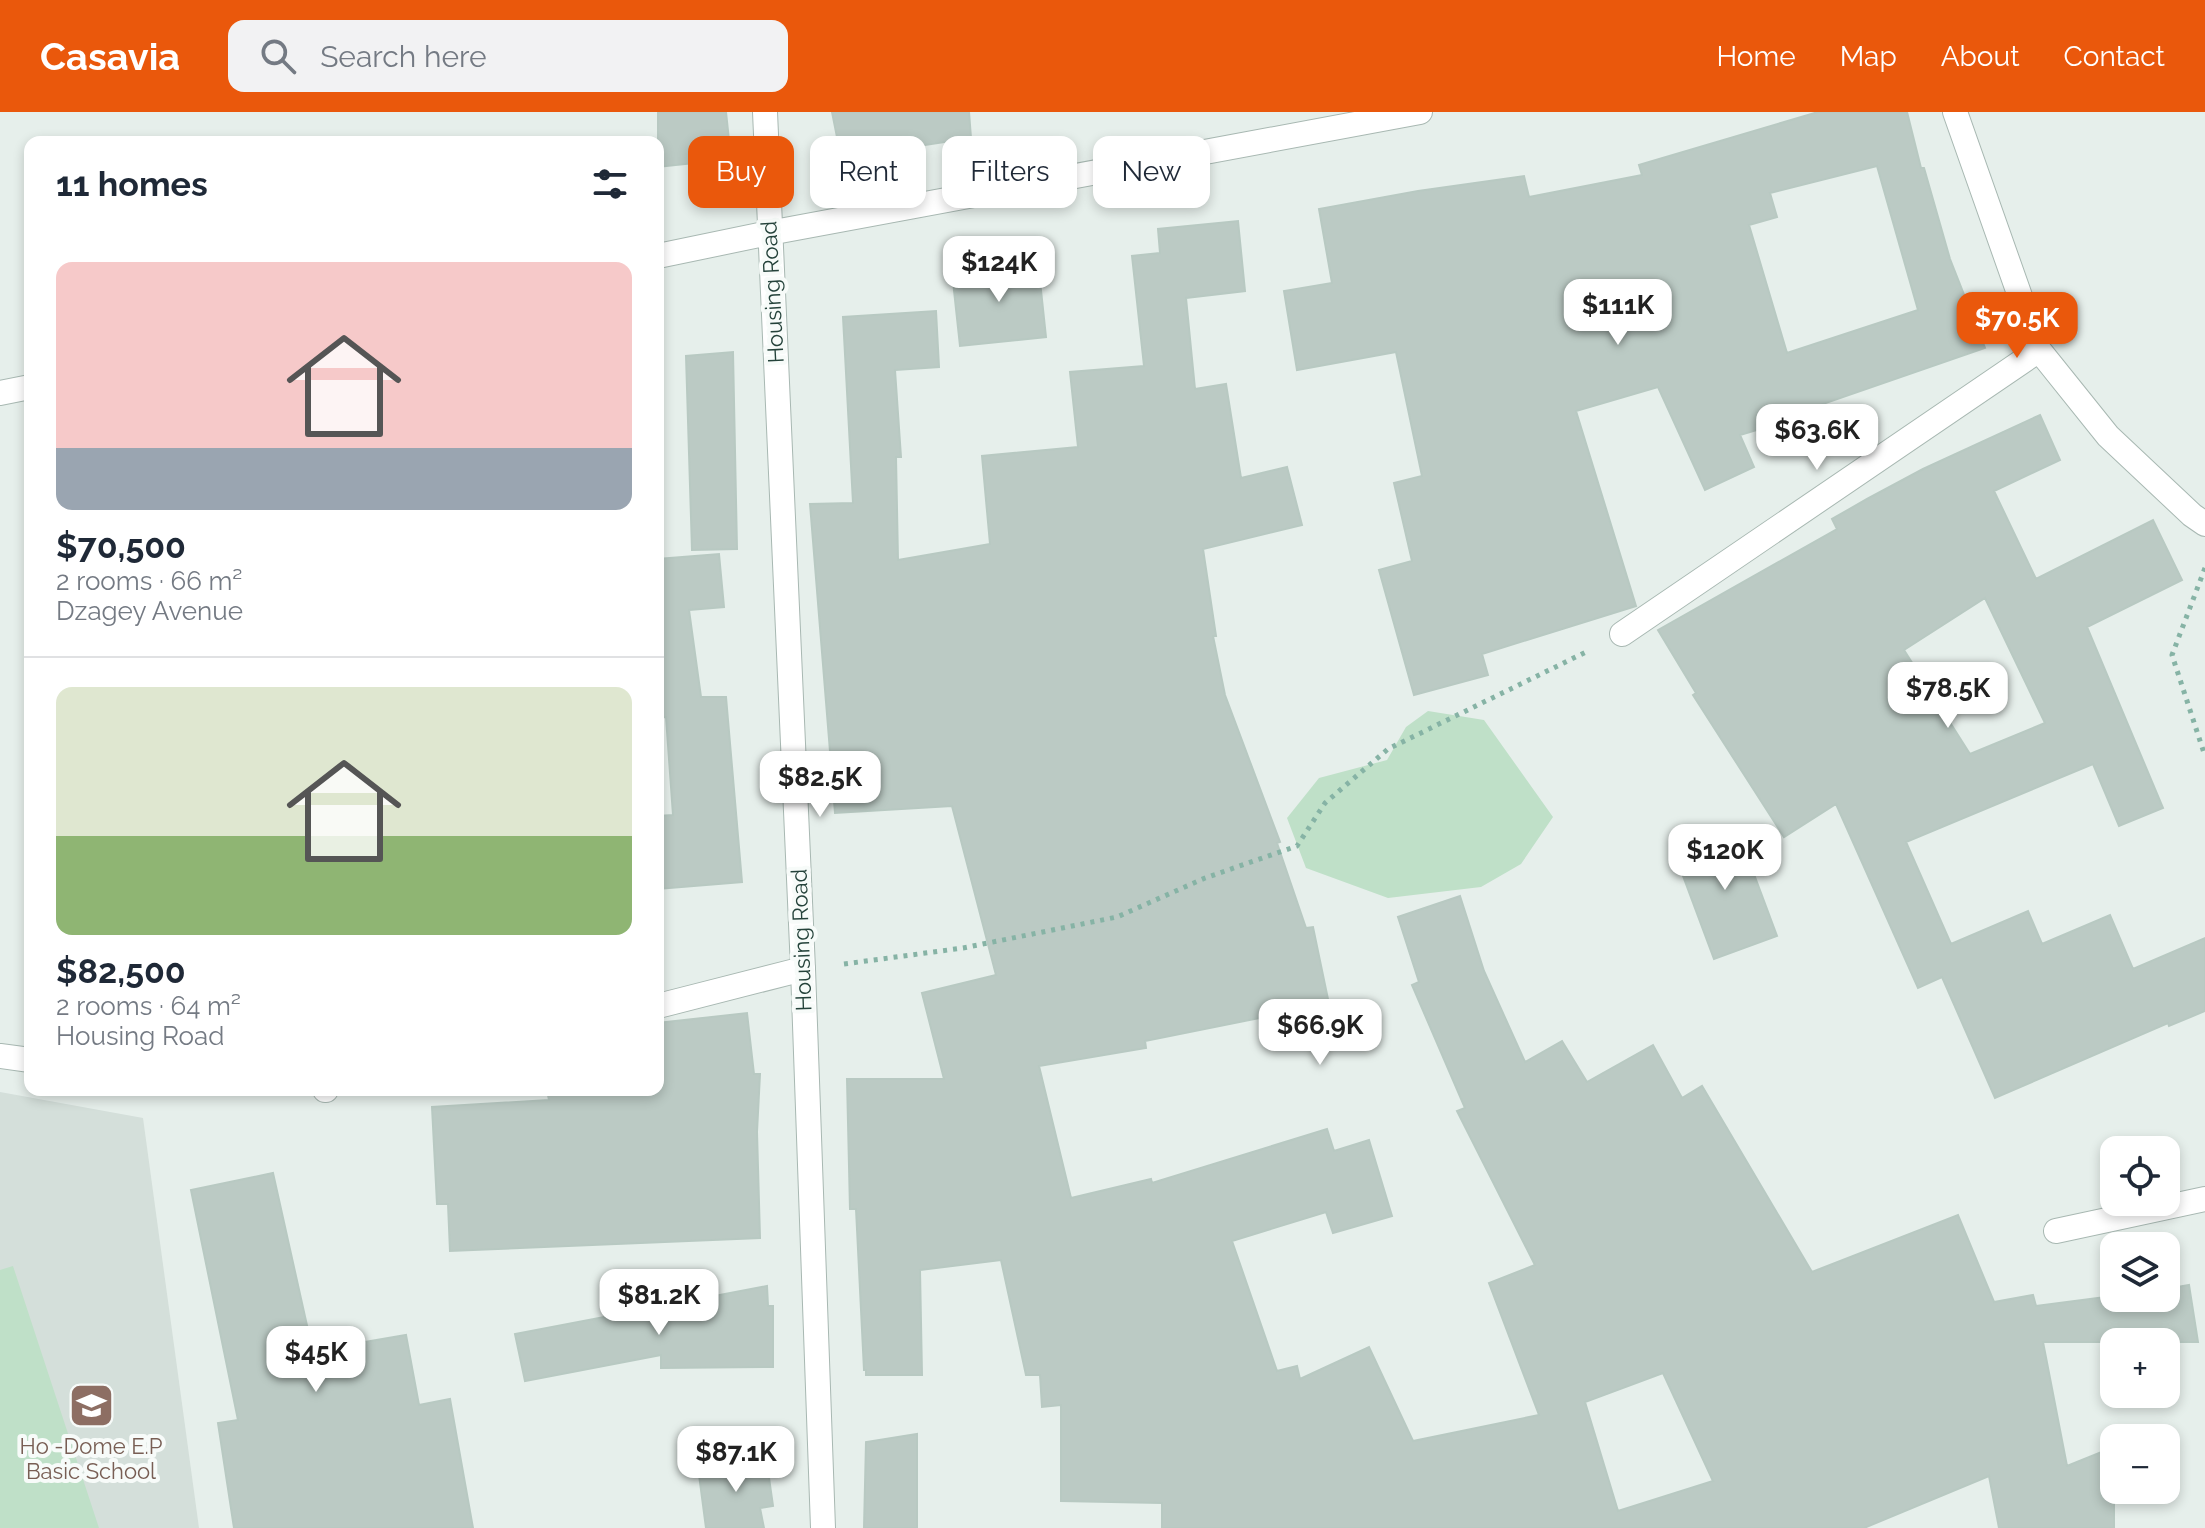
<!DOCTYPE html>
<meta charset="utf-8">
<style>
:root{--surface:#fff;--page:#f2f2f3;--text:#1f2937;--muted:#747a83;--line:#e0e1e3;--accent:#ea580c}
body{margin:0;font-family:Raleway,sans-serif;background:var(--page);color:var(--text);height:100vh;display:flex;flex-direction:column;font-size:30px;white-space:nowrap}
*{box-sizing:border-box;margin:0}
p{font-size:26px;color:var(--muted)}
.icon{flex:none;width:44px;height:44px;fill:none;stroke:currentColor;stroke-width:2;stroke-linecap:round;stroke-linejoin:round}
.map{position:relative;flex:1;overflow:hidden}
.sheet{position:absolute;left:24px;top:24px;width:640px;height:960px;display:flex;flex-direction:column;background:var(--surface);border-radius:16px;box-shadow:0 4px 12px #0003}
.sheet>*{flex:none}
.hud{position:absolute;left:688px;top:24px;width:760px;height:72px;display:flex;gap:16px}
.controls{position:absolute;left:2100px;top:1024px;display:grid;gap:16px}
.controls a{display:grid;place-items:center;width:80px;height:80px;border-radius:16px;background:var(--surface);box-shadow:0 4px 12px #0003;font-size:40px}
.price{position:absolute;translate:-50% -68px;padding:0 18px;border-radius:16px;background:#fff;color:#222;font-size:26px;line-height:52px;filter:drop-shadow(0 2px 4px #0008)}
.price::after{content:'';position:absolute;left:50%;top:48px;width:24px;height:18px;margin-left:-12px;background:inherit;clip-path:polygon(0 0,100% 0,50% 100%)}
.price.current{background:var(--accent);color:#fff}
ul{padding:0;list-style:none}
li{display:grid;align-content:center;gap:16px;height:424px;padding:0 32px}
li+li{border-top:2px solid var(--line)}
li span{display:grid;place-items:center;height:248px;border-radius:16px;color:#555}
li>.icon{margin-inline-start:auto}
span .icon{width:144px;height:144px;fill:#fffc;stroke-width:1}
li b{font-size:34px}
h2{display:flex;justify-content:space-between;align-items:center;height:96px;padding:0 32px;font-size:34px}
.chip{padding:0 28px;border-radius:16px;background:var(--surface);box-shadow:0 4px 12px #0003;font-size:28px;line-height:72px}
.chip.current{background:var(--accent);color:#fff}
header{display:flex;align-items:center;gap:48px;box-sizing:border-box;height:112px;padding:0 40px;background:var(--accent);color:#fff}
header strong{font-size:38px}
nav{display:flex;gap:44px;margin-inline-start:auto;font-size:28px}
.search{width:560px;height:72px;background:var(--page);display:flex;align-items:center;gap:20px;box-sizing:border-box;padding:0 28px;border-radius:16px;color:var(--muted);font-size:30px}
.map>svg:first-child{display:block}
.built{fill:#d4dfda}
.green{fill:#bfe0c8}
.building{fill:#bbcac4;stroke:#b8c9c2;stroke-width:2;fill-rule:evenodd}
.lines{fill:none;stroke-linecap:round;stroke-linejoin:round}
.service-casing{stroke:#a8b8b2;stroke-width:26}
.minor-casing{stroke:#a8b8b2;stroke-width:26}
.tertiary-casing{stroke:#a8b8b2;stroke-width:26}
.path{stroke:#86b3a5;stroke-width:5;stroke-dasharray:4 6;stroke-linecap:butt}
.service{stroke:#fff;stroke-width:24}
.minor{stroke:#fff;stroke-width:24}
.tertiary{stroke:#fff;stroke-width:24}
.labels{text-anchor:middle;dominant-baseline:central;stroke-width:8;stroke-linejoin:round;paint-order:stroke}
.street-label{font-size:22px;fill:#24423a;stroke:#f7fbf9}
.education-label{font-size:22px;fill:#785e54;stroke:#f7fbf9}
</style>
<header>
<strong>Casavia</strong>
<div class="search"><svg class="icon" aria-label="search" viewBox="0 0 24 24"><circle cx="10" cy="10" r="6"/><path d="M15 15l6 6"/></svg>Search here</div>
<nav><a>Home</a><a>Map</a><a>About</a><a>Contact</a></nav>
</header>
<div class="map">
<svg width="2205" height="1416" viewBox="0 0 2205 1416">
<rect width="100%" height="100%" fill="#e6efeb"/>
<!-- built -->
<path class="built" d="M0,980L143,1006L199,1416H0Z"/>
<!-- green -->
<path class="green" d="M1428,599L1484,608L1553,705L1521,752L1481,775L1388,786L1306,756L1287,706L1319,666L1387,648L1406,615Z
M13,1154L99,1416H0V1158Z"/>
<!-- building -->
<path class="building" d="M658,0H726L731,47L658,55Z
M832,0H969L971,26L886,39L887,42L842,50Z
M1818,0H1907L1921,56H1924L1950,147L1985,236L1814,295L1816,300L1740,323L1754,355L1705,378L1658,275L1576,299L1636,494L1482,542L1488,563L1414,583L1379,458L1412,449L1394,371L1422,364L1396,240L1297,258L1284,179L1332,171L1319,97L1418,79L1524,64L1529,85L1642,63L1639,53ZM1877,54L1918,198L1787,241L1749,113L1777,105L1770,81Z
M1238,109L1245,179L1186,186L1195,277L1226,272L1241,366L1287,355L1302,413L1203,437L1216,524H1213L1225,583L1280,730L1277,731L1306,816L1313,815L1329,892L1145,929L1146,936L1039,954L1071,1086L1151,1067L1152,1071L1327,1017L1334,1039L1369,1028L1392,1104L1333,1121L1326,1100L1232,1129L1277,1259L1297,1254L1300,1267L1369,1235L1413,1329L1539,1303L1489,1171L1535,1153L1457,999L1465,996L1412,873L1419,870L1398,805L1460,784L1484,859L1525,950L1562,929L1587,970L1653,933L1682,986L1702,974L1812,1160L1958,1103L1994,1190L2033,1183L2036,1194L2114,1184V1186H2166V1177L2189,1173L2198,1230H2043L2067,1354L2114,1335V1416H1999L1989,1364L1864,1416H1162V1391L1061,1389V1293L1042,1295L1040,1263H1026L1001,1148L920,1158L922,1263H866V1258H864L856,1097H850L847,967H944L922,881L996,863L952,694L835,701L810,392L853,391L843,205L936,199L939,255L895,258L901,345H896L898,448L990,432L982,344L1078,335L1070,260L1144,254L1132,144L1160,141L1158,117ZM1663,1261L1713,1369L1618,1399L1585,1290Z
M1038,150L1046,225L960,234L952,160Z
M733,240L737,437L692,438L686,244Z
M2040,303L2060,348L1994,379L2036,467L2153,408L2182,468L2087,515L2163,696L2119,714L2093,652L1906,730L1951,832L2028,799L2042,832L2110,803L2133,857L2205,826V899L2169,914L2168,911L1995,986L1942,865L1918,876L1836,692L1784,725L1693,583L1696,581L1658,518L1837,417L1832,407L1867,387L1923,357ZM1985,486L2045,611L1970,642L1904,538Z
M719,442L724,495L689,498L701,585H726L742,770L658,777V704L673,703L666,605L658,606V447Z
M1736,714L1777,824L1714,847L1673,737Z
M747,901L754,962H760L757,1020L760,1126L450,1139L448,1092H437L432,995L549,988L547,978H658V911Z
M273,1061L310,1227L356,1219L359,1231L406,1223L419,1293L450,1287L473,1416H234L218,1311L238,1308L191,1078Z
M767,1174L768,1194H773V1255L661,1256V1243L525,1269L515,1222Z
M917,1322V1416H864L866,1330Z
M766,1345L773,1394L760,1396L764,1416H706L698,1355Z"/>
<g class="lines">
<defs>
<path id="service" d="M658,894L803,857
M0,944L30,948
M325,978H326"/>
<path id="minor" d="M1955,0L2039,238L2108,324L2192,403L2205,412
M1622,522L2039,238
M2056,1119L2205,1087"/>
<path id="tertiary" d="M765,0L803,857L823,1416
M658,144L769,121L1420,0
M0,281L30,275"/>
</defs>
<!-- service casing -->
<use href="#service" class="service-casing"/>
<!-- minor casing -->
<use href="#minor" class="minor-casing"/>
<!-- tertiary casing -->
<use href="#tertiary" class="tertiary-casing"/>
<!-- path -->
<path class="path" d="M2205,456L2172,543L2205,644
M844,852L963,836L1117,805L1205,766L1297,734L1325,691L1388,637L1586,540"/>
<!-- service -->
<use href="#service" class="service"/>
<!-- minor -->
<use href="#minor" class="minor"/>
<!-- tertiary -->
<use href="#tertiary" class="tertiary"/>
</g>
<!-- icons -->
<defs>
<symbol id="school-square" viewBox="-11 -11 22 22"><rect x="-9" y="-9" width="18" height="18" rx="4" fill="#8d6e63" stroke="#f7fbf9"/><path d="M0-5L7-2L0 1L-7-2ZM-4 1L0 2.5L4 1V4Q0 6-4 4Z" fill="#fff"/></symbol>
</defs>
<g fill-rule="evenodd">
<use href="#school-square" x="66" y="1268" width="51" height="51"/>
</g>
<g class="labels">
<!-- street labels -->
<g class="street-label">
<text transform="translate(772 180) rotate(-93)">Housing Road</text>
<text transform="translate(801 828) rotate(-92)">Housing Road</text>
</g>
<!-- education labels -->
<g class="education-label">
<text x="91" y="1334">Ho -Dome E.P<tspan x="91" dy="25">Basic School</tspan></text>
</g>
</g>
</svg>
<div class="controls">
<a><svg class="icon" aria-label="locate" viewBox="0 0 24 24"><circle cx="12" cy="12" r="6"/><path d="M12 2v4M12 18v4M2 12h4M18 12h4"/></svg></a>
<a><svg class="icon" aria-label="layers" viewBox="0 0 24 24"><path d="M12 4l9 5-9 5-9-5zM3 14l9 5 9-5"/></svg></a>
<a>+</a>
<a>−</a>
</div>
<b class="price" style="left:999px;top:192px">$124K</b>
<b class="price" style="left:1618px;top:235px">$111K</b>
<b class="price current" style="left:2017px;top:248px">$70.5K</b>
<b class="price" style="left:1817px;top:360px">$63.6K</b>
<b class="price" style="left:1948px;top:618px">$78.5K</b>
<b class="price" style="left:820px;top:707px">$82.5K</b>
<b class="price" style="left:1725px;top:780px">$120K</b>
<b class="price" style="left:1320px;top:955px">$66.9K</b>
<b class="price" style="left:659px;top:1225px">$81.2K</b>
<b class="price" style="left:316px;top:1282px">$45K</b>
<b class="price" style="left:736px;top:1382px">$87.1K</b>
<div class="hud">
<a class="chip current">Buy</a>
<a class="chip">Rent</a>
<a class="chip">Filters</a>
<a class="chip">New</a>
</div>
<section class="sheet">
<h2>11 homes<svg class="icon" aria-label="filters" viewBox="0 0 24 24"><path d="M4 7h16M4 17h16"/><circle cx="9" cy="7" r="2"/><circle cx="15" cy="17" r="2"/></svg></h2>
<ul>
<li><span style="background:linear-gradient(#f6c9c9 75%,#9aa5b1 0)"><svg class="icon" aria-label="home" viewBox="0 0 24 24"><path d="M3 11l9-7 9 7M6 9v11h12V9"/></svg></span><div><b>$70,500</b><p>2 rooms · 66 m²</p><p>Dzagey Avenue</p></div></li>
<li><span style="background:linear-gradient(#dfe7d0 60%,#8fb573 0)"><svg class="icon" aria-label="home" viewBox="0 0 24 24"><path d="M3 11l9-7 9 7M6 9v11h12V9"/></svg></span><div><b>$82,500</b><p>2 rooms · 64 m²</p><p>Housing Road</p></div></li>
</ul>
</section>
</div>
